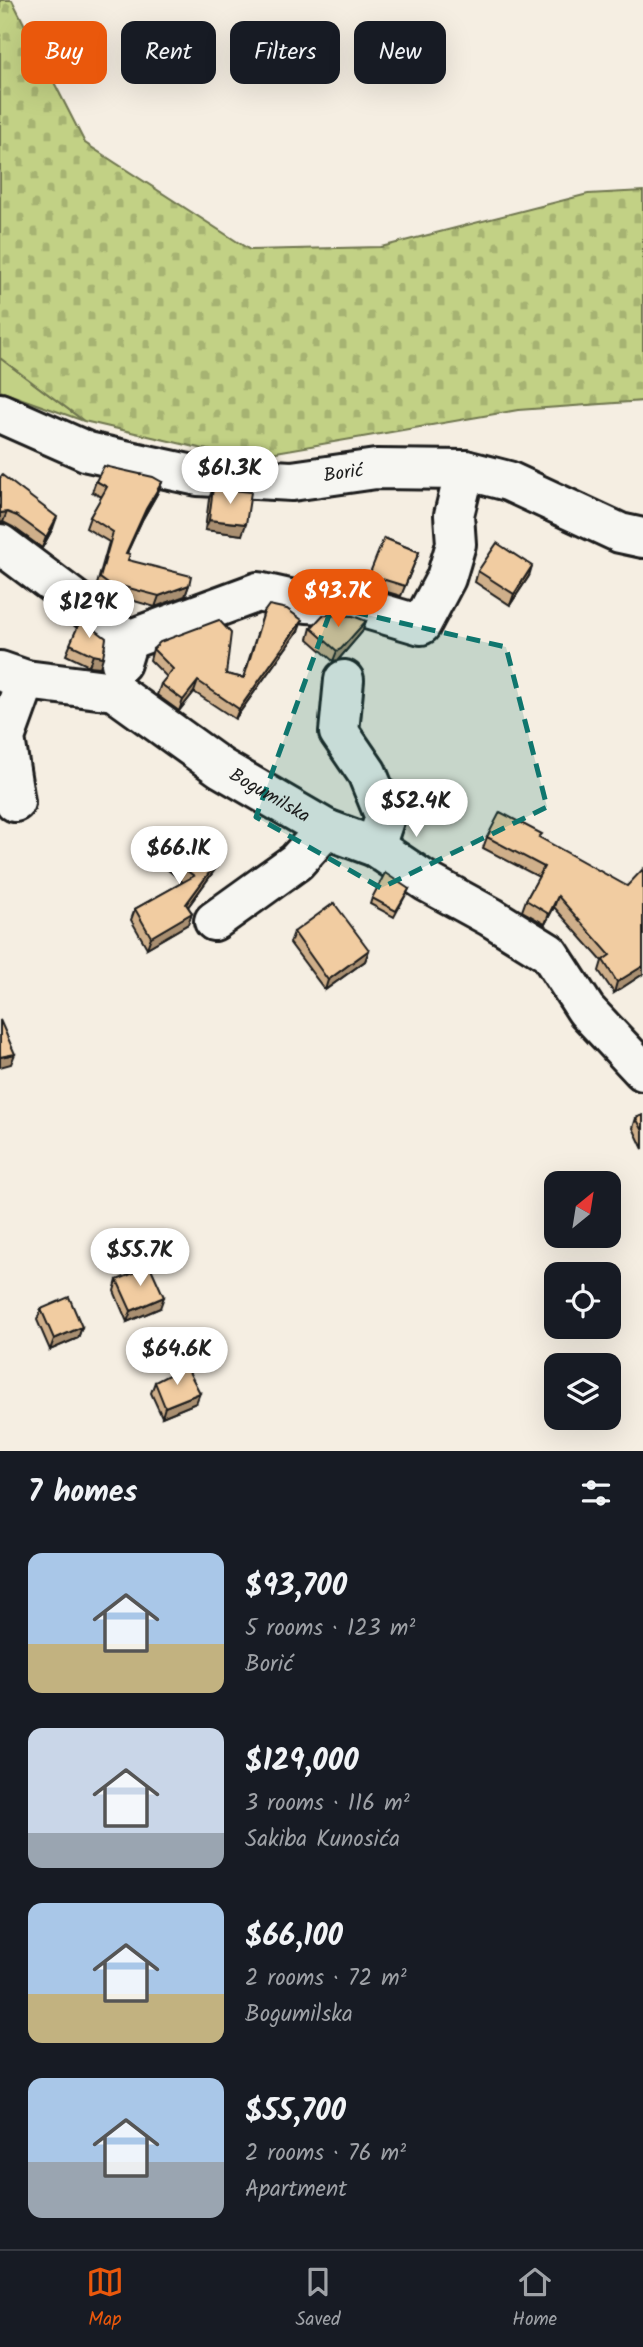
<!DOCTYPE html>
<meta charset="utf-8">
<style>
:root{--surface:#171b24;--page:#20242c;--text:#f1f3f6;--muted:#9ea1a6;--line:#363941;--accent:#ea580c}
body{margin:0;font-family:Kalam,sans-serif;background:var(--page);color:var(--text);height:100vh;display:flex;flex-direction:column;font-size:26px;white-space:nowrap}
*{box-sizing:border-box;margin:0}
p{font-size:23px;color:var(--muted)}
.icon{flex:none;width:38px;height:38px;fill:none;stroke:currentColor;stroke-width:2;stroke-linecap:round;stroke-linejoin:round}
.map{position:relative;height:1451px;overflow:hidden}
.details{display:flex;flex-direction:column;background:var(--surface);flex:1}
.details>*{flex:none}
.hud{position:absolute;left:21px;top:21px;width:602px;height:63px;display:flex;gap:14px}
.needle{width:46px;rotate:30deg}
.controls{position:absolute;left:544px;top:1171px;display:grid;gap:14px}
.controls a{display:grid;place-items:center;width:77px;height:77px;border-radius:14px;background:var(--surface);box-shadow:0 7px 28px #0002;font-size:35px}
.price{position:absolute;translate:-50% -60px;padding:0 16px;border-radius:24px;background:#fff;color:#222;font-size:23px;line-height:46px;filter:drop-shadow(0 2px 4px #0008)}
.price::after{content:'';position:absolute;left:50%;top:42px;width:21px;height:16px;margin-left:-10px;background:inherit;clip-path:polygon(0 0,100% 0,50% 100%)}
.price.current{background:var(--accent);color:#fff}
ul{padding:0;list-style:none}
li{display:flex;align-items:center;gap:21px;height:175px;padding:0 28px}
li span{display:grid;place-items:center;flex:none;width:196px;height:140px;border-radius:14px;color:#555}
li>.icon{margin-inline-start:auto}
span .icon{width:84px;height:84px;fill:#fffc;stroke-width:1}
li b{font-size:30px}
h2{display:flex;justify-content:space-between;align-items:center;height:84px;padding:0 28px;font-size:30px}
.chip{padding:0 24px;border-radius:14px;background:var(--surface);box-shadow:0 7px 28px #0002;font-size:24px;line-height:63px}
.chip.current{background:var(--accent);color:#fff}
.dock{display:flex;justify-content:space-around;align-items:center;height:98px;border-top:2px solid var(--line);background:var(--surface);font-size:19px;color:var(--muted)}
.dock a{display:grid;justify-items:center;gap:4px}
.dock .current{color:var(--accent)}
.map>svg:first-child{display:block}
.green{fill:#c2d185;stroke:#6f7650;stroke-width:2}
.cemetery{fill:url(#cemetery-stones);stroke:#6f7650;stroke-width:2}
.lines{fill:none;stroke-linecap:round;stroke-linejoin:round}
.minor-casing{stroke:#1c1c1c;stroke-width:44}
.minor{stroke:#f6f6f2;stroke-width:38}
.wall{fill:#cfaf8a;stroke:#1c1c1c;stroke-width:2}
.shaded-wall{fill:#a98f71;stroke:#1c1c1c;stroke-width:2}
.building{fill:#f1cca1;stroke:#1c1c1c;stroke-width:2}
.marked{fill:#0f766e;fill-opacity:0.2;stroke:#0f766e;stroke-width:5;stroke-dasharray:14 9;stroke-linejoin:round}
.labels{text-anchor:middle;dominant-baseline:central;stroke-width:5;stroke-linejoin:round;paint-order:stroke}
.street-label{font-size:19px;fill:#1c1c1c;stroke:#f6f6f2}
</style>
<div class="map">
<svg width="643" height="1451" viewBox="0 0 643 1451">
<defs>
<pattern id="cemetery-stones" width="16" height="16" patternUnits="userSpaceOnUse" patternTransform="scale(1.75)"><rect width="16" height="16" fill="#c2d185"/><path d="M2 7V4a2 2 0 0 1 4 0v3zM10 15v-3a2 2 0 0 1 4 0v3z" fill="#a6b372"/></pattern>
</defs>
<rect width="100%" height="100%" fill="#f5eee2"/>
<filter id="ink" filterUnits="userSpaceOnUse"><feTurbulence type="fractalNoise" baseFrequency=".0143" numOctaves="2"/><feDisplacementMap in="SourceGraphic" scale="14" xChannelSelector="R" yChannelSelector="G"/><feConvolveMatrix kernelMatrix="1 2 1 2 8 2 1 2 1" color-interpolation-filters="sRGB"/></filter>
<g filter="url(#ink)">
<!-- green -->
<path class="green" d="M0,358L84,421L0,391Z"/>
<!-- cemetery -->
<path class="cemetery" d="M0,0H12L85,143L250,250L381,247L588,194L643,191V401L518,410L242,458L84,421L0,358Z"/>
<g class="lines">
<defs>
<g id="minor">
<path id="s1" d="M0,413L88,452L198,476L292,481L376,469L465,470L508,481L620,533L643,538"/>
<path d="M0,544L128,640L121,663"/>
<path d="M128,640L258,592L307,603L353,605L421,625L446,578L456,544L454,515L465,470"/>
<path id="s2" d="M0,671L26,680L114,691L221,768L326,829L375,847L427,882L491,917L549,953L586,1010L643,1071"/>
<path d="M344,680L339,732L367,773L385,817L375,847"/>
<path d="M15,802L5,738L26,680"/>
<path d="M214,921L296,862L326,829"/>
</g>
</defs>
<!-- minor casing -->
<use href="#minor" class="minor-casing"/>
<!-- minor -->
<use href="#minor" class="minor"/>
</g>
<!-- wall -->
<path class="wall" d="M0,478L53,528L42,548L13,527L3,522Z
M96,481L162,482L158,492L142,520L127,553L128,560L189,585L185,596L155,607L117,596L115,603L96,588L109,542L86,528L90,517L102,497L92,492Z
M213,488L242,535L205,530L209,499Z
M384,538L419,552L401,596L366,586Z
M478,571L529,576L510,605L475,582Z
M264,612L298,631L235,719L194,692L179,711L157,695L161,684L167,677L150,660L153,649L226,674L243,678Z
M81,619L100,667L89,666L66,655Z
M366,621L362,632L338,660L333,661L308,639L311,628Z
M487,837L540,838L643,974L614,993L599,971L602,961L554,907L545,924L522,911L526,900L539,877L483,848Z
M167,856L216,868L188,907L192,913L188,924L147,948L131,920L135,909L183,882L163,866Z
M409,889L394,917L370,904L372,898Z
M294,932L369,950L365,961L325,990L290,943Z
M643,1115V1149L633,1128L636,1118Z
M117,1280L160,1308L127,1322L114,1291Z
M41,1309L82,1327L78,1338L50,1350L37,1320Z
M155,1382L196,1403L162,1417L151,1393Z"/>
<!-- shaded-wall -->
<path class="shaded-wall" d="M162,482L158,492L142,520L122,563L146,509Z
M7,512L3,522L0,523V513Z
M57,517L53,528L42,548L46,537Z
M209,520L246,524L242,535L205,530Z
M532,566L529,576L510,605L514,594Z
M189,585L185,596L155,607L159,596Z
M302,620L298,631L235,719L239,709Z
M366,621L362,632L338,660L333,661L337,651Z
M93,655L103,657L100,667L89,666Z
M198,681L194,692L179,711L183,700Z
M220,858L216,868L182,915L186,904Z
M558,896L554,907L545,924L549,914Z
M192,913L188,924L147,948L151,937Z
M369,950L365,961L325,990L328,980Z
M643,966V974L614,993L617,982Z
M15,1054L11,1064L0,1067V1057Z
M164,1297L160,1308L127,1322L131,1311Z
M82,1327L78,1338L50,1350L54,1339Z
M200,1393L196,1403L162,1417L165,1407Z"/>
<!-- building -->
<path class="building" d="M104,466L153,477L162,482L146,509L126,553L130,554L128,560L191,576L189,585L159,596L121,586L119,592L100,578L113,532L90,517L107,487L96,481Z
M2,475L57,517L46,537L17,516L7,512L0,513V478Z
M213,488L251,492L246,524L209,520Z
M384,538L419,552L405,586L369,575Z
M497,543L532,566L514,594L478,571Z
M269,605L287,609L302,620L239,709L198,681L183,700L161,684L173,669L153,649L160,642L219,620L231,633L226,674L244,678L264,612Z
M323,615L353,616L366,621L341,649L337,651L311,628Z
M81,619L106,638L103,657L93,655L70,644Z
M500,812L542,834L539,837L627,886L643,869V966L617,982L603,960L610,955L558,896L549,914L526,900L544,867L487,837Z
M185,831L220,858L186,904L192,913L151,937L135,909L194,876L167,856Z
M385,873L409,889L396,911L372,898Z
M334,903L369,950L328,980L294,932Z
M0,1020L15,1054L0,1057Z
M643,1115V1131L636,1118Z
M150,1266L164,1297L131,1311L117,1280Z
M69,1297L82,1327L54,1339L41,1309Z
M186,1366L200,1393L165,1407L155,1382Z"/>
</g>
<!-- marked area -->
<path class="marked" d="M332,607L506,647L547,807L381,888L256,817Z"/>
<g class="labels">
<!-- street labels -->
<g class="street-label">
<text stroke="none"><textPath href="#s1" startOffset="355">Borić</textPath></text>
<text stroke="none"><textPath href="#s2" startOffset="304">Bogumilska</textPath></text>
</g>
</g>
</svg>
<div class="controls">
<a><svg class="needle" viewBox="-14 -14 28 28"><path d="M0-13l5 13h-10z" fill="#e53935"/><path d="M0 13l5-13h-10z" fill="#9ea1a6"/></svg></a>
<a><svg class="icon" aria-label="locate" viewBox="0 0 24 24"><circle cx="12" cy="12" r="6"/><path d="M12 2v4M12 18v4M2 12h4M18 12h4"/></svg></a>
<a><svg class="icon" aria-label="layers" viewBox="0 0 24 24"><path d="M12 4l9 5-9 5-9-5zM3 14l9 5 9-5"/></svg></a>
</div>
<b class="price" style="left:230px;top:506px">$61.3K</b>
<b class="price current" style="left:338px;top:629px">$93.7K</b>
<b class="price" style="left:89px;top:640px">$129K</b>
<b class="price" style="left:416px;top:839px">$52.4K</b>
<b class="price" style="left:179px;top:886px">$66.1K</b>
<b class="price" style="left:140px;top:1288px">$55.7K</b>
<b class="price" style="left:177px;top:1387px">$64.6K</b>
<div class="hud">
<a class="chip current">Buy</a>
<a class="chip">Rent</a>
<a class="chip">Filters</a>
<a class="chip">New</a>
</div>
</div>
<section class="details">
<h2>7 homes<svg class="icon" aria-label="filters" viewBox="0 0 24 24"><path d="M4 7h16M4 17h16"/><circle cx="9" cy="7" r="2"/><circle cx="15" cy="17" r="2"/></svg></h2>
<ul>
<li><span style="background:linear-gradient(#a9c7e8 65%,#c2b280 0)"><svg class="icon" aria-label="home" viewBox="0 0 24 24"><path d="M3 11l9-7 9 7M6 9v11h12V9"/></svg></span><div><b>$93,700</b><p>5 rooms · 123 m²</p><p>Borić</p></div></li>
<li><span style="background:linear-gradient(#c9d6e8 75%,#9aa5b1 0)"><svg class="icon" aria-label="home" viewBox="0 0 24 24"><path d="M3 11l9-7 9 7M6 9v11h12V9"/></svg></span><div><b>$129,000</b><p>3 rooms · 116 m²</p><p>Sakiba Kunosića</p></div></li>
<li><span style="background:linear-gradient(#a9c7e8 65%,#c2b280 0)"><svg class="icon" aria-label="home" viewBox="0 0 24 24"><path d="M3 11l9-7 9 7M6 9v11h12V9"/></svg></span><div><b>$66,100</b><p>2 rooms · 72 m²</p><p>Bogumilska</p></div></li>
<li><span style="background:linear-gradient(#a9c7e8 60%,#9aa5b1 0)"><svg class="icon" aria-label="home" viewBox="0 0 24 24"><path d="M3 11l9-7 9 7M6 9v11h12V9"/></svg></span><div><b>$55,700</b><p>2 rooms · 76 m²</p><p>Apartment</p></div></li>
</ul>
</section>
<nav class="dock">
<a class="current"><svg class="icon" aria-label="map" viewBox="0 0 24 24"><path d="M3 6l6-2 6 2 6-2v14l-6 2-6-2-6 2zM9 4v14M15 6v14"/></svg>Map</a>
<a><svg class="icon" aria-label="saved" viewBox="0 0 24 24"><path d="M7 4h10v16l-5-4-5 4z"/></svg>Saved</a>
<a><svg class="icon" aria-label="home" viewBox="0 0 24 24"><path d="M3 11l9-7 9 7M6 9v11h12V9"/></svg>Home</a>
</nav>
